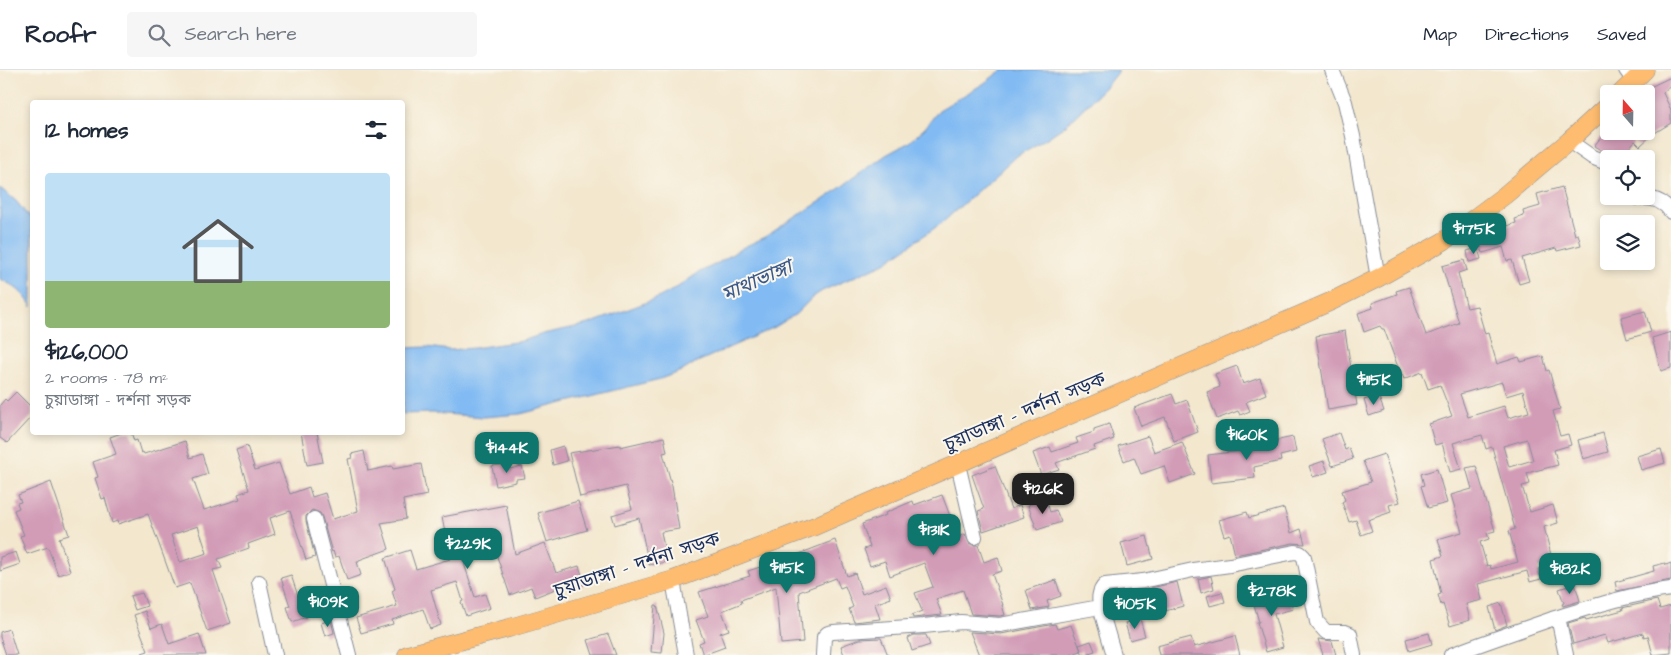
<!DOCTYPE html>
<meta charset="utf-8">
<style>
:root{--surface:#fff;--page:#f6f6f7;--text:#1f2937;--muted:#747a83;--line:#e0e1e3;--accent:#0f766e}
body{margin:0;font-family:"Architects Daughter","Noto Sans Bengali",sans-serif;background:var(--page);color:var(--text);height:100vh;display:flex;flex-direction:column;font-size:19px;white-space:nowrap}
*{box-sizing:border-box;margin:0}
p{font-size:16px;color:var(--muted)}
.icon{flex:none;width:28px;height:28px;fill:none;stroke:currentColor;stroke-width:2;stroke-linecap:round;stroke-linejoin:round}
.map{position:relative;flex:1;overflow:hidden}
.details{position:absolute;left:30px;top:30px;width:375px;height:335px;display:flex;flex-direction:column;background:var(--surface);border-radius:5px;box-shadow:0 2px 8px #0003}
.details>*{flex:none}
.needle{width:32px;rotate:340deg}
.buttons{position:absolute;left:1600px;top:15px;display:grid;gap:10px}
.buttons a{display:grid;place-items:center;width:55px;height:55px;border-radius:5px;background:var(--surface);box-shadow:0 2px 8px #0003;font-size:25px}
.price{position:absolute;translate:-50% -42px;padding:0 11px;border-radius:10px;background:var(--accent);color:#fff;font-size:16px;line-height:32px;filter:drop-shadow(0 1px 2px #0008)}
.price::after{content:'';position:absolute;left:50%;top:30px;width:15px;height:11px;margin-left:-8px;background:inherit;clip-path:polygon(0 0,100% 0,50% 100%)}
.price.selected{background:#222;color:#fff}
ul{padding:0;list-style:none}
li{display:grid;align-content:center;gap:10px;height:265px;padding:0 15px}
li+li{border-top:1px solid var(--line)}
li span{display:grid;place-items:center;height:155px;border-radius:5px;color:#555}
li>.icon{margin-inline-start:auto}
span .icon{width:90px;height:90px;fill:#fffc;stroke-width:1}
li b{font-size:21px}
h2{display:flex;justify-content:space-between;align-items:center;height:60px;padding:0 15px;font-size:21px}
header{display:flex;align-items:center;gap:30px;box-sizing:border-box;height:70px;padding:0 25px;background:var(--surface);border-bottom:1px solid var(--line)}
header strong{font-size:24px}
nav{display:flex;gap:28px;margin-inline-start:auto;font-size:18px}
.search{width:350px;height:45px;background:var(--page);display:flex;align-items:center;gap:12px;box-sizing:border-box;padding:0 18px;border-radius:5px;color:var(--muted);font-size:19px}
.map>svg:first-child{display:block}
.water{fill:#82bbf3;stroke:#4e75a8}
.building{fill:#d29cb7;fill-rule:evenodd}
.lines{fill:none;stroke-linecap:round;stroke-linejoin:round}
.minor-casing{stroke:#878b96;stroke-width:16}
.major-casing{stroke:#878b96;stroke-width:19}
.minor{stroke:#fff;stroke-width:14}
.major{stroke:#fdbc70;stroke-width:18}
.labels{text-anchor:middle;dominant-baseline:central;stroke-width:4;stroke-linejoin:round;paint-order:stroke}
.street-label{font-size:19px;fill:#1b2f5e;stroke:#fbf7ec}
.water-label{font-size:20px;font-style:italic;fill:#3a598b;stroke:#fbf7ec}
</style>
<header>
<strong>Roofr</strong>
<div class="search"><svg class="icon" aria-label="search" viewBox="0 0 24 24"><circle cx="10" cy="10" r="6"/><path d="M15 15l6 6"/></svg>Search here</div>
<nav><a>Map</a><a>Directions</a><a>Saved</a></nav>
</header>
<div class="map">
<svg width="1671" height="585" viewBox="0 0 1671 585">
<rect width="100%" height="100%" fill="#fbf7ec"/>
<filter id="ink" filterUnits="userSpaceOnUse"><feTurbulence type="fractalNoise" baseFrequency=".02" numOctaves="2"/><feDisplacementMap in="SourceGraphic" scale="10" xChannelSelector="R" yChannelSelector="G"/><feConvolveMatrix kernelMatrix="1 2 1 2 8 2 1 2 1" color-interpolation-filters="sRGB"/></filter>
<filter id="wash" filterUnits="userSpaceOnUse"><feTurbulence type="fractalNoise" baseFrequency=".0096" numOctaves="4" result="noise"/><feDisplacementMap in="SourceGraphic" scale="20" xChannelSelector="R" yChannelSelector="G"/><feGaussianBlur stdDeviation="1.12" result="paint"/><feColorMatrix in="noise" values="0 0 0 0 0 0 0 0 0 0 0 0 0 0 0 0 0 1.4 0 .05"/><feComposite in="paint" operator="in"/></filter>
<g filter="url(#wash)">
<rect width="100%" height="100%" fill="#f3e7ce"/>
<!-- water -->
<path class="water" d="M1002,0H1119L1106,16L1066,55L1047,68L1015,87L943,152L885,193L822,221L813,227L796,244L775,257L695,293L684,300L660,309L520,344L484,347L432,343L403,344V278L427,277L450,280L474,278L522,271L543,264L589,254L658,228L678,217L698,203L718,193L742,178L763,168L826,128L886,85L908,73L925,58L939,40L983,14Z
M0,118L16,131L32,151V237C24,223 15,216 0,209Z"/>
<g id="blocks">
<!-- building -->
<path class="building" d="M1671,7V14L1663,23L1671,40V53L1653,64L1640,76L1635,71L1619,89H1616L1594,76L1606,61H1646V19Z
M1562,117L1575,165L1578,164L1581,175L1557,181L1556,178L1522,188L1529,211L1519,214L1512,190L1507,191L1503,177L1483,183L1479,172L1500,166L1498,159L1516,153L1515,149L1524,146L1523,141L1540,136L1537,124Z
M1478,178L1481,189L1469,192L1467,181Z
M1464,190L1467,200L1458,203L1467,238L1477,236L1485,264L1488,263L1497,294L1519,287L1521,292L1543,286L1547,301L1549,300L1560,339L1553,341L1560,366L1568,364L1571,375L1554,380L1558,395L1527,403L1530,414L1522,416L1530,442L1553,435L1558,453L1544,457L1553,493L1538,499L1541,509L1530,512L1527,501L1478,514L1482,530L1466,534L1470,550L1450,556L1443,534L1441,535L1438,525L1441,524L1433,489L1443,486L1438,469L1462,462L1451,425L1472,419L1466,398L1476,396L1495,461L1487,463L1489,469L1480,472L1487,496L1490,495L1491,499L1518,492L1509,461L1515,459L1492,377L1486,379L1482,365L1453,373L1461,399L1450,402L1442,373L1435,375L1429,354L1452,346L1440,315L1428,319L1422,302L1404,309L1399,297H1398L1384,259H1382L1380,256L1364,262L1358,243L1373,238L1372,233L1397,224L1396,221L1409,217L1426,265L1459,253L1442,196ZM1502,312L1506,326L1523,321L1529,342L1508,348L1504,336L1468,347L1460,324ZM1527,369L1533,390L1509,397L1503,376Z
M1645,241L1651,262L1627,269L1621,247Z
M1345,261L1357,335L1328,340L1316,266Z
M1671,262V298L1661,301L1652,268Z
M1237,296L1243,314L1260,308L1266,324L1246,332L1250,341L1240,345L1238,341L1217,349L1207,322L1220,317L1215,304Z
M16,322L32,338V346L7,373L0,368V335L5,329L7,331Z
M1172,324L1176,334L1187,330L1198,362L1174,371L1165,347L1141,356L1134,338Z
M1378,325L1384,341L1369,346L1364,330Z
M1109,354L1114,369L1094,376L1095,379L1056,393L1059,399L1041,405L1033,383L1050,377L1052,382L1078,373L1076,368L1094,362V359Z
M124,362H131L134,371L137,370L141,383L143,382L144,384L185,371L190,388L202,384L208,404L193,409L204,440L240,429L238,424L249,420L236,380L247,376L255,400L279,393L290,424L309,417L312,427L325,423L333,449L358,441L348,389L352,388L351,384L364,381L368,401L392,396L393,399L421,394L427,425L403,430L406,449L381,453L389,479L359,490V492H357L361,505L347,510L339,486L335,487L333,481L332,482L322,447L320,443L312,440L306,446V451L315,487L306,490L290,441L270,448L275,464L248,474L249,478L218,489L222,498L213,500L231,553L207,561L190,513L175,518L148,444L118,454L117,451L112,453L105,428L102,429L95,408L98,407L93,392L116,384L110,367ZM198,456L207,483L180,492L171,465Z
M301,362H317L323,392L307,395Z
M1339,363L1345,380L1349,378L1353,389L1332,396L1322,369Z
M1603,363L1608,382L1583,389L1578,370Z
M1148,366L1154,382L1182,372L1195,404L1170,413L1164,396L1141,404L1134,387L1124,391L1118,376Z
M664,367L667,382L663,383L672,416L679,459L661,462L667,492L649,495L639,448L615,455L612,445L632,439L626,416L580,427L569,383L620,375V377Z
M1293,367L1296,382L1280,386L1281,391L1254,397L1255,408L1211,413L1208,385L1266,378L1265,373Z
M563,376L567,391L553,395L550,380Z
M1661,379L1665,393L1641,400L1637,386Z
M1384,384L1400,432L1389,435L1391,442L1368,450L1372,461L1361,465L1356,450L1349,452L1342,432L1345,430L1342,421L1371,412L1363,391Z
M1324,391L1328,402L1313,407L1309,396Z
M509,394L510,399L522,396L525,408L516,409V412L496,416L492,396Z
M995,396L1011,439L1020,435L1024,447L983,461L978,441L984,439L972,405Z
M1437,399L1447,433L1428,438L1421,416L1424,415L1421,404Z
M51,412L69,465L59,468L70,501L58,505L48,477L27,484L20,466L24,465L14,440L19,438L17,433L21,432L18,425Z
M942,425L958,467L965,464L969,473L973,475H978L984,492L998,487L1002,501L992,504L1003,535H1002L1005,545L1000,546L971,544L963,520L936,529L942,545L913,548L912,545L922,541L915,523L933,517L924,493L890,506L885,491L870,496L864,479L870,477L862,454L886,445L885,443L913,431L914,435Z
M1046,429L1050,442L1056,440L1061,452L1037,460L1028,435Z
M578,431L587,460L547,472L538,443Z
M506,435L515,484L545,473L556,503L579,496L585,514L570,519L568,514L535,527L531,517L510,525L491,469L458,475L475,527L485,524L490,538L466,546L461,532L463,531L457,512L431,520L441,555L430,559L423,539L392,550L393,554L361,563L356,548L397,536L392,521L395,519L385,488L410,480L416,499L450,489L442,447Z
M1284,438L1291,463L1301,459L1305,474L1293,473L1235,485L1230,464L1224,466L1219,450L1247,442L1249,448Z
M1147,466L1153,489L1127,496L1121,473Z
M835,470L847,506L855,503L862,524L886,515L891,528L875,534L880,549L854,552L849,539L853,537L845,516L840,518L836,508L799,522L803,572L781,574L776,517L741,530L742,533L722,541L729,560L720,563L725,577L703,585L699,573L704,571L696,550L708,546L699,522L750,506L748,501L760,497V499Z
M16,482L20,494L0,501V487Z
M1594,492L1597,503L1584,506L1581,495Z
M1665,493L1666,495L1671,493V510L1617,521L1615,512L1654,501L1653,496Z
M291,505L300,532L302,531L307,547L292,552L287,537L290,536L281,508Z
M1211,506L1214,519L1201,523L1198,509Z
M1056,510L1061,526L1047,531L1049,537L1032,540L1026,520Z
M1177,512L1183,536L1158,543L1151,518Z
M1575,514L1580,531L1563,536L1562,534L1564,533L1559,519Z
M1286,515L1293,539L1274,544L1283,577L1266,582L1257,552H1259L1253,531L1276,524L1275,519Z
M1222,522L1225,532L1210,536L1207,526Z
M142,523L147,536L135,540L130,526Z
M1657,530L1660,539L1671,536V583L1653,585L1648,566L1644,567L1643,563L1608,573L1605,565L1573,574L1568,553L1585,548L1586,550L1623,540L1622,538Z
M1501,533L1507,555L1495,560L1489,537Z
M655,535H657L664,563L662,583L651,582Z
M145,541L151,558L162,554L169,574L199,564L206,585H143L142,583L148,581L134,545Z
M1140,549L1145,566L1130,570L1125,553Z
M331,550L334,563L325,566L321,553Z
M1055,554L1057,559L1071,555L1081,581L1070,585H979L970,562L1001,564Z
M9,559L17,585H6L0,567V562Z
M1429,563L1432,574L1409,581L1406,569Z
M608,564L616,585H593L588,570Z
M914,565H926L930,575L912,581L908,568Z
M1235,566L1240,585H1159L1157,576L1191,567L1194,577Z
M881,568L888,585H844L841,576L860,569Z
M1318,569L1332,571L1336,585H1323Z
M1091,571L1095,581L1083,585L1079,575Z"/>
</g>
</g>
<g filter="url(#ink)">
<use href="#blocks" fill-opacity="0" stroke="#878b96" stroke-width="1"/>
<g class="lines">
<defs>
<path id="minor" d="M1332,0L1345,32L1353,66L1378,208
M1626,0L1634,11
M1569,71L1592,87L1609,94
M1636,126L1638,128C1651,127 1664,131 1671,142
M958,394L975,467
M314,449L349,585
M673,510L686,585
M259,512L275,585
M1100,537C1099,529 1098,522 1105,515L1143,511L1193,500L1230,495L1295,482L1300,483L1304,487L1317,552L1326,562H1345L1350,564L1354,585
M1558,547L1566,585
M823,585L824,567L828,563L833,562L924,556L961,552L1000,555L1100,537L1114,585
M1451,585C1484,572 1518,561 1552,549C1591,537 1630,524 1671,519"/>
<path id="major" d="M1620,24L1645,0
M407,585L509,558L673,510L815,456L1332,231L1378,208L1444,171L1505,125L1569,71L1609,34"/>
</defs>
<!-- minor casing -->
<use href="#minor" class="minor-casing"/>
<!-- major casing -->
<use href="#major" class="major-casing"/>
<!-- minor -->
<use href="#minor" class="minor"/>
<!-- major -->
<use href="#major" class="major"/>
</g>
</g>
<g class="labels">
<!-- street labels -->
<g class="street-label">
<text transform="translate(1025 342) rotate(-23)">চুয়াডাঙ্গা - দর্শনা সড়ক</text>
<text transform="translate(637 495) rotate(-18)">চুয়াডাঙ্গা - দর্শনা সড়ক</text>
</g>
<!-- water labels -->
<g class="water-label">
<text transform="translate(757 211) rotate(-24)">মাথাভাঙ্গা</text>
</g>
</g>
</svg>
<div class="buttons">
<a><svg class="needle" viewBox="-14 -14 28 28"><path d="M0-13l5 13h-10z" fill="#e53935"/><path d="M0 13l5-13h-10z" fill="#747a83"/></svg></a>
<a><svg class="icon" aria-label="locate" viewBox="0 0 24 24"><circle cx="12" cy="12" r="6"/><path d="M12 2v4M12 18v4M2 12h4M18 12h4"/></svg></a>
<a><svg class="icon" aria-label="layers" viewBox="0 0 24 24"><path d="M12 4l9 5-9 5-9-5zM3 14l9 5 9-5"/></svg></a>
</div>
<b class="price" style="left:1474px;top:185px">$175K</b>
<b class="price" style="left:1374px;top:336px">$115K</b>
<b class="price" style="left:1247px;top:391px">$160K</b>
<b class="price" style="left:507px;top:404px">$144K</b>
<b class="price selected" style="left:1043px;top:445px">$126K</b>
<b class="price" style="left:934px;top:486px">$131K</b>
<b class="price" style="left:468px;top:500px">$229K</b>
<b class="price" style="left:787px;top:524px">$115K</b>
<b class="price" style="left:1570px;top:525px">$182K</b>
<b class="price" style="left:1272px;top:547px">$278K</b>
<b class="price" style="left:328px;top:558px">$109K</b>
<b class="price" style="left:1135px;top:560px">$105K</b>
<section class="details">
<h2>12 homes<svg class="icon" aria-label="filters" viewBox="0 0 24 24"><path d="M4 7h16M4 17h16"/><circle cx="9" cy="7" r="2"/><circle cx="15" cy="17" r="2"/></svg></h2>
<ul>
<li><span style="background:linear-gradient(#bfe0f5 70%,#8fb573 0)"><svg class="icon" aria-label="home" viewBox="0 0 24 24"><path d="M3 11l9-7 9 7M6 9v11h12V9"/></svg></span><div><b>$126,000</b><p>2 rooms · 78 m²</p><p>চুয়াডাঙ্গা - দর্শনা সড়ক</p></div></li>
</ul>
</section>
</div>
